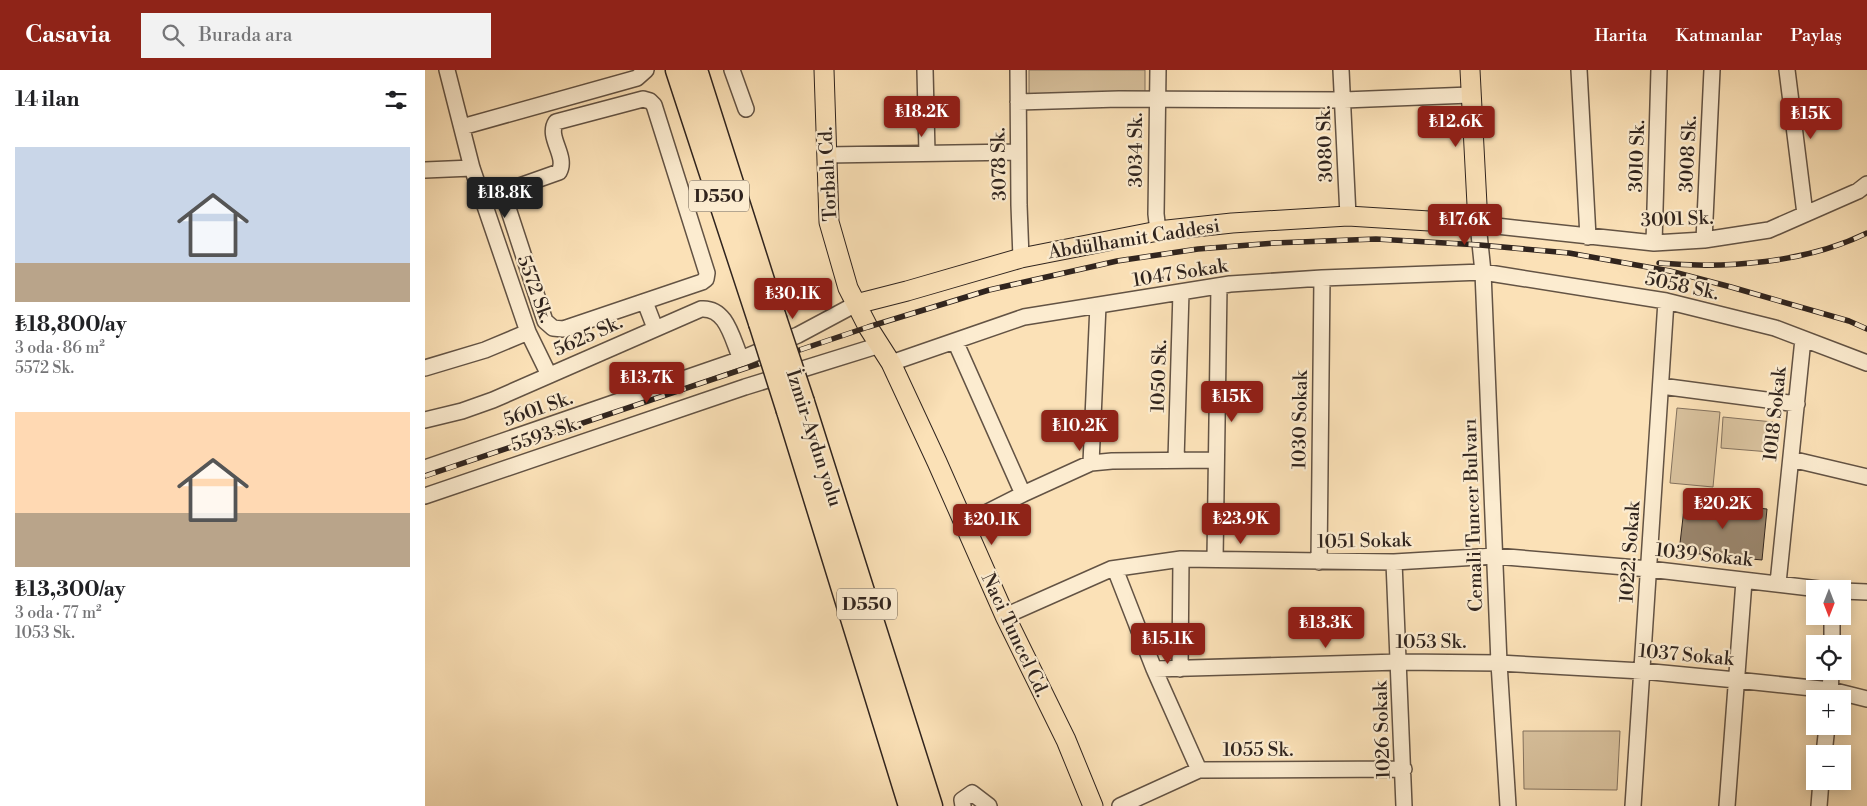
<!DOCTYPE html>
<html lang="tr">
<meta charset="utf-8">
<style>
:root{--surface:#fff;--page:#f2f2f2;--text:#202124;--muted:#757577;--accent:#8f2418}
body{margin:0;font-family:"Libre Bodoni",serif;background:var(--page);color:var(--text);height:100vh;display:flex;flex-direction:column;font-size:19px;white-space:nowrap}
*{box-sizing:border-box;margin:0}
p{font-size:16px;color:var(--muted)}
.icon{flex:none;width:28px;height:28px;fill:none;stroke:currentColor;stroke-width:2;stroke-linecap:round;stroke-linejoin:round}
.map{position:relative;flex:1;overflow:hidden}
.side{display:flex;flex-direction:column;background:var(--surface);width:425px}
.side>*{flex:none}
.needle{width:32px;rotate:180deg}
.fabs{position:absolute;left:1381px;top:510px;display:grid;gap:10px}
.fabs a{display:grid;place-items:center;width:45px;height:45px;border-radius:0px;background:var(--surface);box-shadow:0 2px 12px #0003;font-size:25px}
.price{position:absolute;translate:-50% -42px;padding:0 11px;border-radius:5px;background:var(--accent);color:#fff;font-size:16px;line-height:32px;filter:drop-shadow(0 1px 2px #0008)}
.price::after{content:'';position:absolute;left:50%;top:30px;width:15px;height:11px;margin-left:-8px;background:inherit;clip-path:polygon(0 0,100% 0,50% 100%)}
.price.on{background:#222;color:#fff}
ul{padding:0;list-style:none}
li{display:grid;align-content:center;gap:10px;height:265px;padding:0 15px}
li span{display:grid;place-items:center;height:155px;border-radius:0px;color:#555}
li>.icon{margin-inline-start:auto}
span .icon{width:90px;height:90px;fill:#fffc;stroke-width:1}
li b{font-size:21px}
h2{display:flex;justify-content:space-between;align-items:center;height:60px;padding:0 15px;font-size:21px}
header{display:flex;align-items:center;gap:30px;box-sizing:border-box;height:70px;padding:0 25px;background:var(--accent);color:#fff}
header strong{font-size:24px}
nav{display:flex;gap:28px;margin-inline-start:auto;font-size:18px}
.search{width:350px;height:45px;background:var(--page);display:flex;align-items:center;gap:12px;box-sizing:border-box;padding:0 18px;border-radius:0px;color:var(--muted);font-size:19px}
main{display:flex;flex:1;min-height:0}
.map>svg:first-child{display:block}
.green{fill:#d8c19d;stroke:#84725e}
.building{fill:#9a866e;stroke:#30241e}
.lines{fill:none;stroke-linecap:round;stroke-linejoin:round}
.minor-casing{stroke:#635344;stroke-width:18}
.major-casing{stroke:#30241e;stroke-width:21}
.highway-casing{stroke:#30241e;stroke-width:25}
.minor{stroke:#fcecd0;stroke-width:15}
.major{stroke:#fbe1b7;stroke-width:19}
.highway{stroke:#fbe1b7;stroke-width:22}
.rail-casing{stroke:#30241e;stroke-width:5.5}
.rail{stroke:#fcecd0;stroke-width:4;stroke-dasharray:11;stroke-linecap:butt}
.highway-bridge-casing{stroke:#30241e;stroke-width:25;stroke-linecap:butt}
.highway-bridge{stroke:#fbe1b7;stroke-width:22}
.labels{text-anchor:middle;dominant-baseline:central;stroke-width:4.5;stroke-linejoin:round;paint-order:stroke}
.shield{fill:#fcecd0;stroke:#6d6053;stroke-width:1}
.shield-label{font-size:18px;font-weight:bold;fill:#30241e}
.street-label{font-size:19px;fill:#30241e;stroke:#fcecd0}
</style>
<header>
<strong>Casavia</strong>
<div class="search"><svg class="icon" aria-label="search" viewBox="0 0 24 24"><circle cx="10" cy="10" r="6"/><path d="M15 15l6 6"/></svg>Burada ara</div>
<nav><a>Harita</a><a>Katmanlar</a><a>Paylaş</a></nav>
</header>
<main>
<section class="side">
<h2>14 ilan<svg class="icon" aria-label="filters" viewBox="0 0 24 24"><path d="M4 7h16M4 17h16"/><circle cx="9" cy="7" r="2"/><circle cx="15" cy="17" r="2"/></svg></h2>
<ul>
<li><span style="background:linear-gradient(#c9d6e8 75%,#b9a48a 0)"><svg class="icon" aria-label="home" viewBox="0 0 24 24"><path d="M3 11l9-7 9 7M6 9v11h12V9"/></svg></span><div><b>₺18,800/ay</b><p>3 oda · 86 m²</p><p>5572 Sk.</p></div></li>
<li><span style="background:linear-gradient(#ffd9b3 65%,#b9a48a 0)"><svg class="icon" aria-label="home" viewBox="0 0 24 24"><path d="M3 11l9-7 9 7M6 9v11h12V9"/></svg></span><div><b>₺13,300/ay</b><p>3 oda · 77 m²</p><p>1053 Sk.</p></div></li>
</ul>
</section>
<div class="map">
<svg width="1442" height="736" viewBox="0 0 1442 736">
<rect width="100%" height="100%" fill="#fbe1b7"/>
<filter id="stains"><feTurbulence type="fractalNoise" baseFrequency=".004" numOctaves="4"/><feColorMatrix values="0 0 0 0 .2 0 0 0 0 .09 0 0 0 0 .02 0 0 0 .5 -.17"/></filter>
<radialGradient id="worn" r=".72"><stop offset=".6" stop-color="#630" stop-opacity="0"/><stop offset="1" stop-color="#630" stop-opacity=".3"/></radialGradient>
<!-- green -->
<path class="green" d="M604,0H720V26L604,25Z
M1252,338L1295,342L1288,417L1245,413Z
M1298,347L1348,352L1345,382L1296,378Z
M1098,661H1195L1192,720L1099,719Z"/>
<!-- building -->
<path class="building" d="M1260,430L1342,439L1337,490L1254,482Z"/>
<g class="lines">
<defs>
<path id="minor" d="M22,0L47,98L103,262L124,305
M307,0L321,39
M500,0L502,83
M593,0L594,135L596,188
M733,0L731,144L733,161
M916,0L923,146
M1154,0L1163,167
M1362,0L1380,144
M218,29L225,31L229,35L282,203L281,209L277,212L138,259L128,258L120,251L81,132V124L86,119L134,102C143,86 121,67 131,52Z
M593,32L694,29L919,30L1045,25
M37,57L212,8L221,0
M401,85L593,82
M0,100L47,98
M1279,170L1287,0
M1229,173L1234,0
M220,232L230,258
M530,271L598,424
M466,293L599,247L805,214L897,208L1058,202L1241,231L1350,258L1442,293
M0,298L60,280L103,262
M1236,316L1372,334
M0,350L37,341L68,330L276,239C302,237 307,269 316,289
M1366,389L1442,407
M751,390L756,222
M666,393L673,235
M0,398L316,289L373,265L431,234
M0,426L320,317L455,275
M539,454L598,424L666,393L687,391L791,390
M790,489L794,216
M894,492L897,208
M969,492L979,736
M690,499L729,599L774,700
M1353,513L1378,269
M1418,521L1442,522
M580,546L686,499L756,489L969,492L1070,486L1224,499L1394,519
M1407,574V546
M729,599L974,592L1074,593L1217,601L1311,610L1406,620L1442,629
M755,599L756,489
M1405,629L1406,601
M1399,684L1402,656
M538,736L537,730L547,723L564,736
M695,736L774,700L979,699
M1083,736L1074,593L1058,202L1053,154L1229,173L1279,170L1344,160L1433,121L1442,114
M1208,736L1241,231
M1302,736L1319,511
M1394,736L1396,711"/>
<path id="major" d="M399,0L404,152L423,218L443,257L466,293L512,392L580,546L641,670L668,736
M431,234L482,221L596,188L733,161L807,153L923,146L1053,154L1045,0"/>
<path id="highway" d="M252,0L335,253
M271,0L350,248
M378,332L506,736
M363,341L485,736"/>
</defs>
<!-- minor casing -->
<use href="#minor" class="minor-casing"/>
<!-- major casing -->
<use href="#major" class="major-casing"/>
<!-- highway casing -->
<use href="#highway" class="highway-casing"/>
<!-- minor -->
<use href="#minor" class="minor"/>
<!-- major -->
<use href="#major" class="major"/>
<!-- highway -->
<use href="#highway" class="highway"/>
<defs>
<path id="rail" d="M1234,193C1301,199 1381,193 1442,163
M0,406L443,257L564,220L692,191L773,179L849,173L951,169L1055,175L1144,183L1245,201L1306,217L1424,251L1442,259"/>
</defs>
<!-- rail casing -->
<use href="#rail" class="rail-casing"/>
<!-- rail -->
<use href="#rail" class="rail"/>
<defs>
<path id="highway-bridge" d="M350,248L378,332
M335,253L363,341"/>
</defs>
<!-- highway-bridge casing -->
<use href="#highway-bridge" class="highway-bridge-casing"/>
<!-- highway-bridge -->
<use href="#highway-bridge" class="highway-bridge"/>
</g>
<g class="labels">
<!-- shield labels -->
<g class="shield">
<rect x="264" y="110.5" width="60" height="31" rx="4"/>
<rect x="412" y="518.5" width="60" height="31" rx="4"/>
</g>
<g class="shield-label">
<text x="294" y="126">D550</text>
<text x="442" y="534">D550</text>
</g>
<!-- street labels -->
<g class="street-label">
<text transform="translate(900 74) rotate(-92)">3080 Sk.</text>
<text transform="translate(711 80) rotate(-90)">3034 Sk.</text>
<text transform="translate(1263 84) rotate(-87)">3008 Sk.</text>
<text transform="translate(1212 86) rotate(-88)">3010 Sk.</text>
<text transform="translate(574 94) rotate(-91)">3078 Sk.</text>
<text transform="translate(403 104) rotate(-93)">Torbalı Cd.</text>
<text transform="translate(1252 149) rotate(-2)">3001 Sk.</text>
<text transform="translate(709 169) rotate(-9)">Abdülhamit Caddesi</text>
<text transform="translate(755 203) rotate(-9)">1047 Sokak</text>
<text transform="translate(1257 216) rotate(12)">5058 Sk.</text>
<text transform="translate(110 219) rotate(70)">5572 Sk.</text>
<text transform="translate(163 266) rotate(-24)">5625 Sk.</text>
<text transform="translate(734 306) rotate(-88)">1050 Sk.</text>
<text transform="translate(113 339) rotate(-19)">5601 Sk.</text>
<text transform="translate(1350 344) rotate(-84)">1018 Sokak</text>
<text transform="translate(875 350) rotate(-89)">1030 Sokak</text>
<text transform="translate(121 364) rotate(-19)">5593 Sk.</text>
<text transform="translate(389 368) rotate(72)">İzmir-Aydın yolu</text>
<text transform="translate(1048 445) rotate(-92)">Cemali Tuncer Bulvarı</text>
<text transform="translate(939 471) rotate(-1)">1051 Sokak</text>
<text transform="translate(1205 482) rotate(-86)">1022. Sokak</text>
<text transform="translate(1279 485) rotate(6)">1039 Sokak</text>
<text transform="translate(590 565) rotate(65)">Naci Tuncel Cd.</text>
<text x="1006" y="572">1053 Sk.</text>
<text transform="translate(1261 585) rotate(5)">1037 Sokak</text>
<text transform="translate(957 660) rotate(-92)">1026 Sokak</text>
<text x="833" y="680">1055 Sk.</text>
</g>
</g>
<rect width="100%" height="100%" filter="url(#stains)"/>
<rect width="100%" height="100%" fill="url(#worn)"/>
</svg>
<div class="fabs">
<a><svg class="needle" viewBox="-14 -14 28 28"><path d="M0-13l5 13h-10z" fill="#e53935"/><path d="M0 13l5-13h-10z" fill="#757577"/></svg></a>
<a><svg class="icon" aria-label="locate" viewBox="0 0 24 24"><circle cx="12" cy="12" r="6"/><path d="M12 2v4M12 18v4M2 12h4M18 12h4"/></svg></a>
<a>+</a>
<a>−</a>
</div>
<b class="price" style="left:497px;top:68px">₺18.2K</b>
<b class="price" style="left:1386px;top:70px">₺15K</b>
<b class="price" style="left:1031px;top:78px">₺12.6K</b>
<b class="price on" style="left:80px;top:149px">₺18.8K</b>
<b class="price" style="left:1040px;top:176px">₺17.6K</b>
<b class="price" style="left:368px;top:250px">₺30.1K</b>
<b class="price" style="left:222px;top:334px">₺13.7K</b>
<b class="price" style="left:807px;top:353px">₺15K</b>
<b class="price" style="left:655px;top:382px">₺10.2K</b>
<b class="price" style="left:1298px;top:460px">₺20.2K</b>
<b class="price" style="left:816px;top:475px">₺23.9K</b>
<b class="price" style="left:567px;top:476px">₺20.1K</b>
<b class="price" style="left:901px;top:579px">₺13.3K</b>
<b class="price" style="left:743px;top:595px">₺15.1K</b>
</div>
</main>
